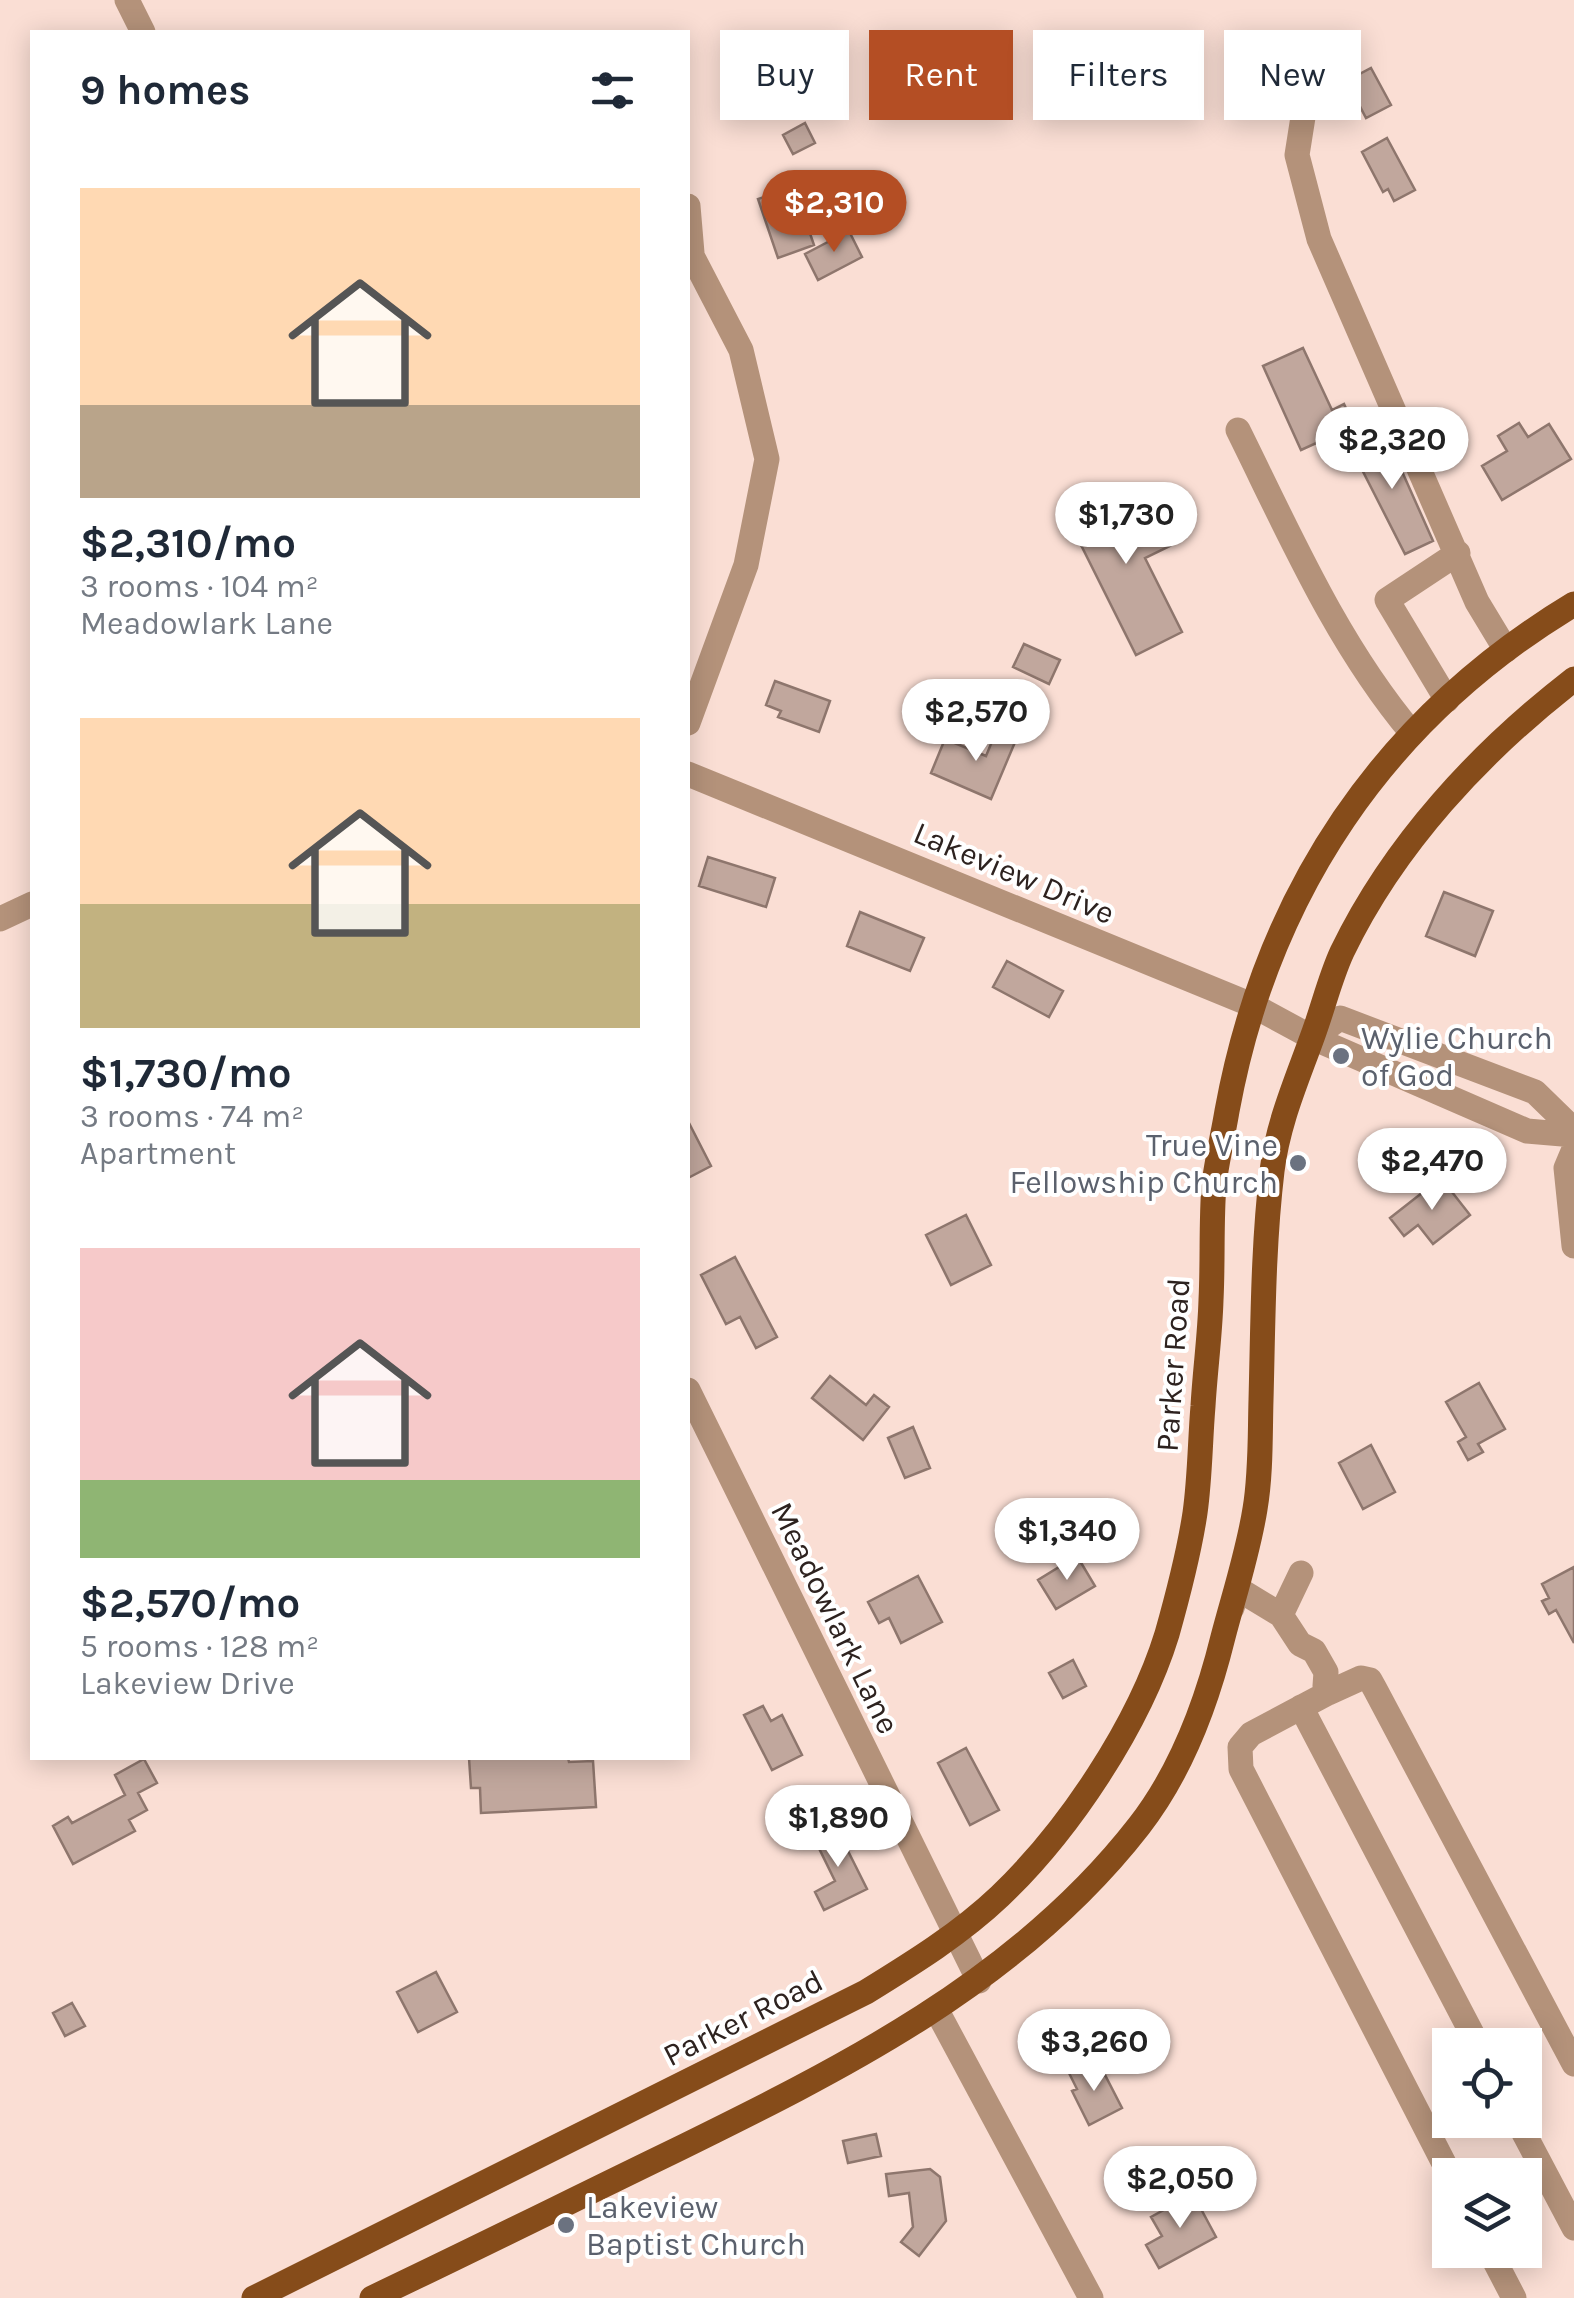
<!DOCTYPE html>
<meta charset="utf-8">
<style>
:root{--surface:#fff;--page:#f6f6f7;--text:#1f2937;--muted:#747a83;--accent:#b44e24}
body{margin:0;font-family:Karla,sans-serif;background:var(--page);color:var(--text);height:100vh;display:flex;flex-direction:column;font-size:38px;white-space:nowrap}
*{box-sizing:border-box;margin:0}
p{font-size:32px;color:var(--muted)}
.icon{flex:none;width:55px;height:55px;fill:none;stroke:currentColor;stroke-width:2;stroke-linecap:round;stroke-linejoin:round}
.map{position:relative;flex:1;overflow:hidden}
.drawer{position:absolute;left:30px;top:30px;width:660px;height:1730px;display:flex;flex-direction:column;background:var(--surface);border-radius:0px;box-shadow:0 5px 25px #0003}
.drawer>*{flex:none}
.hud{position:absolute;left:720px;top:30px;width:702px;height:90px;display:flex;gap:20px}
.controls{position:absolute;left:1432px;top:2028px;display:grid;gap:20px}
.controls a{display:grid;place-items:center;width:110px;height:110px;border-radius:0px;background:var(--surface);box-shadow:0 5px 25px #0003;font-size:50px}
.price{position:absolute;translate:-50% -85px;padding:0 22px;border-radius:35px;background:#fff;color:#222;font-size:32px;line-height:65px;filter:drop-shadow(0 2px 5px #0008)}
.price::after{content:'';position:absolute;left:50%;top:60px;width:30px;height:22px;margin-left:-15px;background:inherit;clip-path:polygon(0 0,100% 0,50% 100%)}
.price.active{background:var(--accent);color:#fff}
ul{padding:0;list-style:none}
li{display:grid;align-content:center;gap:20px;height:530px;padding:0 50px}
li span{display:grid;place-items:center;height:310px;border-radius:0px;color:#555}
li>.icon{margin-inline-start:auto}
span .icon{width:180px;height:180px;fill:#fffc;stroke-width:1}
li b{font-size:42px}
h2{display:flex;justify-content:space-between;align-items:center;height:120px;padding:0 50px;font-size:42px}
.tag{padding:0 35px;border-radius:0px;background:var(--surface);box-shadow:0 5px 25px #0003;font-size:35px;line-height:90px}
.tag.active{background:var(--accent);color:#fff}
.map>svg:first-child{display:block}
.building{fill:#c1a79d;stroke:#8e766d;stroke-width:2.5}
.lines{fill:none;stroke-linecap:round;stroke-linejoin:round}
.minor{stroke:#b4927a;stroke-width:25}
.major{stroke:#864c1a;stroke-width:25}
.worship-dot{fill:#6b7280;stroke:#fff;stroke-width:4}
.labels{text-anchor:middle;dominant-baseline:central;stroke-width:8;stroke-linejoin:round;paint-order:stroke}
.street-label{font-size:32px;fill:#2d221f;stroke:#fff}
.worship-label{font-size:32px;fill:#5b616d;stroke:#fff;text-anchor:start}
</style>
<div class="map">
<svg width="1574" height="2298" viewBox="0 0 1574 2298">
<rect width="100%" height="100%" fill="#faded4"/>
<!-- building -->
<path class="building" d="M769,66L784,94L755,110L740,81Z
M1371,68L1391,105L1366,118L1354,95L1346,99L1339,85Z
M805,123L815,143L793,154L783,135Z
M1387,138L1415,190L1394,201L1388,189L1383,192L1362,152Z
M794,187L814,245L778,258L758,199Z
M849,231L862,257L818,280L805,254Z
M1303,348L1332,410L1344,404L1354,426L1301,450L1263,366Z
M1519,423L1528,437L1549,424L1571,459L1502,500L1482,466L1507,451L1498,436Z
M1384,431L1433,541L1405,554L1351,448Z
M1101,490L1117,521L1150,505L1170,546L1145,558L1182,632L1136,655L1063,509Z
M1024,644L1060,660L1049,684L1013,667Z
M775,681L830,701L819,732L778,717L781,711L766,705Z
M998,727L1018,735L991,799L931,773L945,739L986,756Z
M708,857L775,878L766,907L699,886Z
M1444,892L1493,911L1475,956L1426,936Z
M860,912L924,938L910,971L847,946Z
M1007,961L1063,991L1049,1017L993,987Z
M688,1121L711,1166L688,1178Z
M1441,1178L1470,1215L1433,1244L1418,1225L1404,1236L1390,1218Z
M966,1215L991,1265L951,1285L926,1235Z
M735,1257L777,1337L756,1348L740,1317L726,1324L701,1275Z
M830,1376L866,1405L874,1395L889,1407L863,1440L812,1398Z
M1479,1383L1505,1429L1478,1444L1483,1452L1468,1460L1458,1442L1466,1437L1446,1402Z
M913,1427L930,1468L905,1478L888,1438Z
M1371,1445L1395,1492L1363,1509L1339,1463Z
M1077,1556L1095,1586L1056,1609L1038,1580Z
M1574,1567V1643L1556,1610L1549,1614L1542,1601L1549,1598L1542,1584Z
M918,1576L942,1622L901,1643L889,1618L879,1623L868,1602Z
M1073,1660L1086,1686L1063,1698L1049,1673Z
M763,1706L771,1721L782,1715L802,1755L772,1770L744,1715Z
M966,1748L999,1810L970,1825L938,1763Z
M469,1758H568L569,1762L593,1761L596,1807L481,1813L480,1788H471Z
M144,1759L157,1783L138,1793L147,1810L129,1820L135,1831L73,1864L53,1826L68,1817L72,1823L125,1795L115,1775Z
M835,1825L867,1889L824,1910L815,1892L835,1881L813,1836Z
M436,1972L457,2012L418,2032L397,1992Z
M72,2003L85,2026L65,2036L53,2013Z
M1088,2062L1097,2079L1105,2075L1122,2108L1089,2125L1072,2091L1077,2089L1069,2073Z
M876,2134L881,2156L848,2163L843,2141Z
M930,2169L940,2177L946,2221L919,2256L901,2242L913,2227L909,2193L889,2196L886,2174Z
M1193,2194L1216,2237L1159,2268L1146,2245L1162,2236L1151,2217Z"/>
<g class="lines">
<!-- minor -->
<path class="minor" d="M127,0L143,32
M1306,98L1297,155L1319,239L1477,602L1506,650
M688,206L692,253
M688,248L741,350L767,459L746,565L688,723
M1238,430C1289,533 1337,644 1412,733
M1447,700L1387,600L1458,553
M688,774L1252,1005L1313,1038L1527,1131L1574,1135
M0,919L32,904
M1313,1038L1340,1018L1535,1092L1574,1130
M1574,1149L1566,1168L1574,1246
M688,1390L979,1981
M1232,1608L1238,1589L1281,1615L1300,1644L1314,1651L1326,1672L1325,1686L1328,1693L1251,1734L1240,1747L1241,1769L1450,2175
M1281,1615L1301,1573
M1328,1693L1361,1678L1370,1680L1375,1689L1574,2064
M1301,1707L1478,2045
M936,2009L1091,2298
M1517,2120L1574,2228
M1489,2250L1514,2298"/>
<!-- major -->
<path class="major" d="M254,2298L866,1992C913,1963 960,1934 1000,1896C1069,1830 1139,1725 1167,1634C1178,1595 1189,1553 1195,1513C1200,1478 1200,1442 1203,1406C1205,1371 1210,1335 1211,1300C1213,1261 1211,1222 1214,1184C1217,1160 1223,1135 1227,1111C1267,893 1383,719 1574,604
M372,2298C471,2251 569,2202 668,2154C841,2069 1018,1982 1139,1826C1181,1772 1207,1702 1223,1637C1234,1595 1248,1553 1255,1509C1261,1474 1260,1436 1261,1400C1263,1324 1263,1246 1272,1171C1278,1122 1297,1080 1313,1035C1323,1008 1330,978 1342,952C1394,844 1480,752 1574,679"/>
</g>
<!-- markers -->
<g class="worship-dot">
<circle cx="1341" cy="1056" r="10"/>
<circle cx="1298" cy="1163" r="10"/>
<circle cx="566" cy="2225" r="10"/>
</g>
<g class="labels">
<!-- street labels -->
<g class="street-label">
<text transform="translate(1014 873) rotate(23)">Lakeview Drive</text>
<text transform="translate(1173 1365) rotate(-86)">Parker Road</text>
<text transform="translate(835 1618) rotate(64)">Meadowlark Lane</text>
<text transform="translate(743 2018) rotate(-27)">Parker Road</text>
</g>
<!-- worship labels -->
<g class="worship-label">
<text x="1361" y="1038">Wylie Church<tspan x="1361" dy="37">of God</tspan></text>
<text x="1278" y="1145" text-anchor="end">True Vine<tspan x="1278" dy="37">Fellowship Church</tspan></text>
<text x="586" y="2207">Lakeview<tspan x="586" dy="37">Baptist Church</tspan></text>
</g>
</g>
</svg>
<div class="controls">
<a><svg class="icon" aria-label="locate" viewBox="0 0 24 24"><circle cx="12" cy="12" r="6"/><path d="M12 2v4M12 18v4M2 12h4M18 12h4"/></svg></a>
<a><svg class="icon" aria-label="layers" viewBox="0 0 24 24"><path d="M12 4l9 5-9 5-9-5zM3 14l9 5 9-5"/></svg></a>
</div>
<b class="price active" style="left:834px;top:255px">$2,310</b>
<b class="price" style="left:1392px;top:492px">$2,320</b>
<b class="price" style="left:1126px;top:567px">$1,730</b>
<b class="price" style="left:976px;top:764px">$2,570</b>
<b class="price" style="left:1432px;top:1213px">$2,470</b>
<b class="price" style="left:1067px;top:1583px">$1,340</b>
<b class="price" style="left:838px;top:1870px">$1,890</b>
<b class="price" style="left:1094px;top:2094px">$3,260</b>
<b class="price" style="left:1180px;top:2231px">$2,050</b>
<div class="hud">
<a class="tag">Buy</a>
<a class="tag active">Rent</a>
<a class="tag">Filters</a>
<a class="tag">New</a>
</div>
<section class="drawer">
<h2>9 homes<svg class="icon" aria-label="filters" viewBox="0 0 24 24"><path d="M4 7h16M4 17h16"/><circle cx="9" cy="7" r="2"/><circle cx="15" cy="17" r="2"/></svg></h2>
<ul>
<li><span style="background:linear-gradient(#ffd9b3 70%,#b9a48a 0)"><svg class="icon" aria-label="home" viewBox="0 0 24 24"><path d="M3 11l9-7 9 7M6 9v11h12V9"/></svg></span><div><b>$2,310/mo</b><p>3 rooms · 104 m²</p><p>Meadowlark Lane</p></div></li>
<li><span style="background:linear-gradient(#ffd9b3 60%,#c2b280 0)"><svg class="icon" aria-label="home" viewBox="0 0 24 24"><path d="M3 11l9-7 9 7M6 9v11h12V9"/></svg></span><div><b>$1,730/mo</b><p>3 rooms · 74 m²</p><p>Apartment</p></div></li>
<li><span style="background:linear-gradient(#f6c9c9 75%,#8fb573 0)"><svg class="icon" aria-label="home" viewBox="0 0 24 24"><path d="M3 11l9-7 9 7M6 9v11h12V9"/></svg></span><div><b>$2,570/mo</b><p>5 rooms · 128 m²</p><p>Lakeview Drive</p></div></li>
</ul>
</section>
</div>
